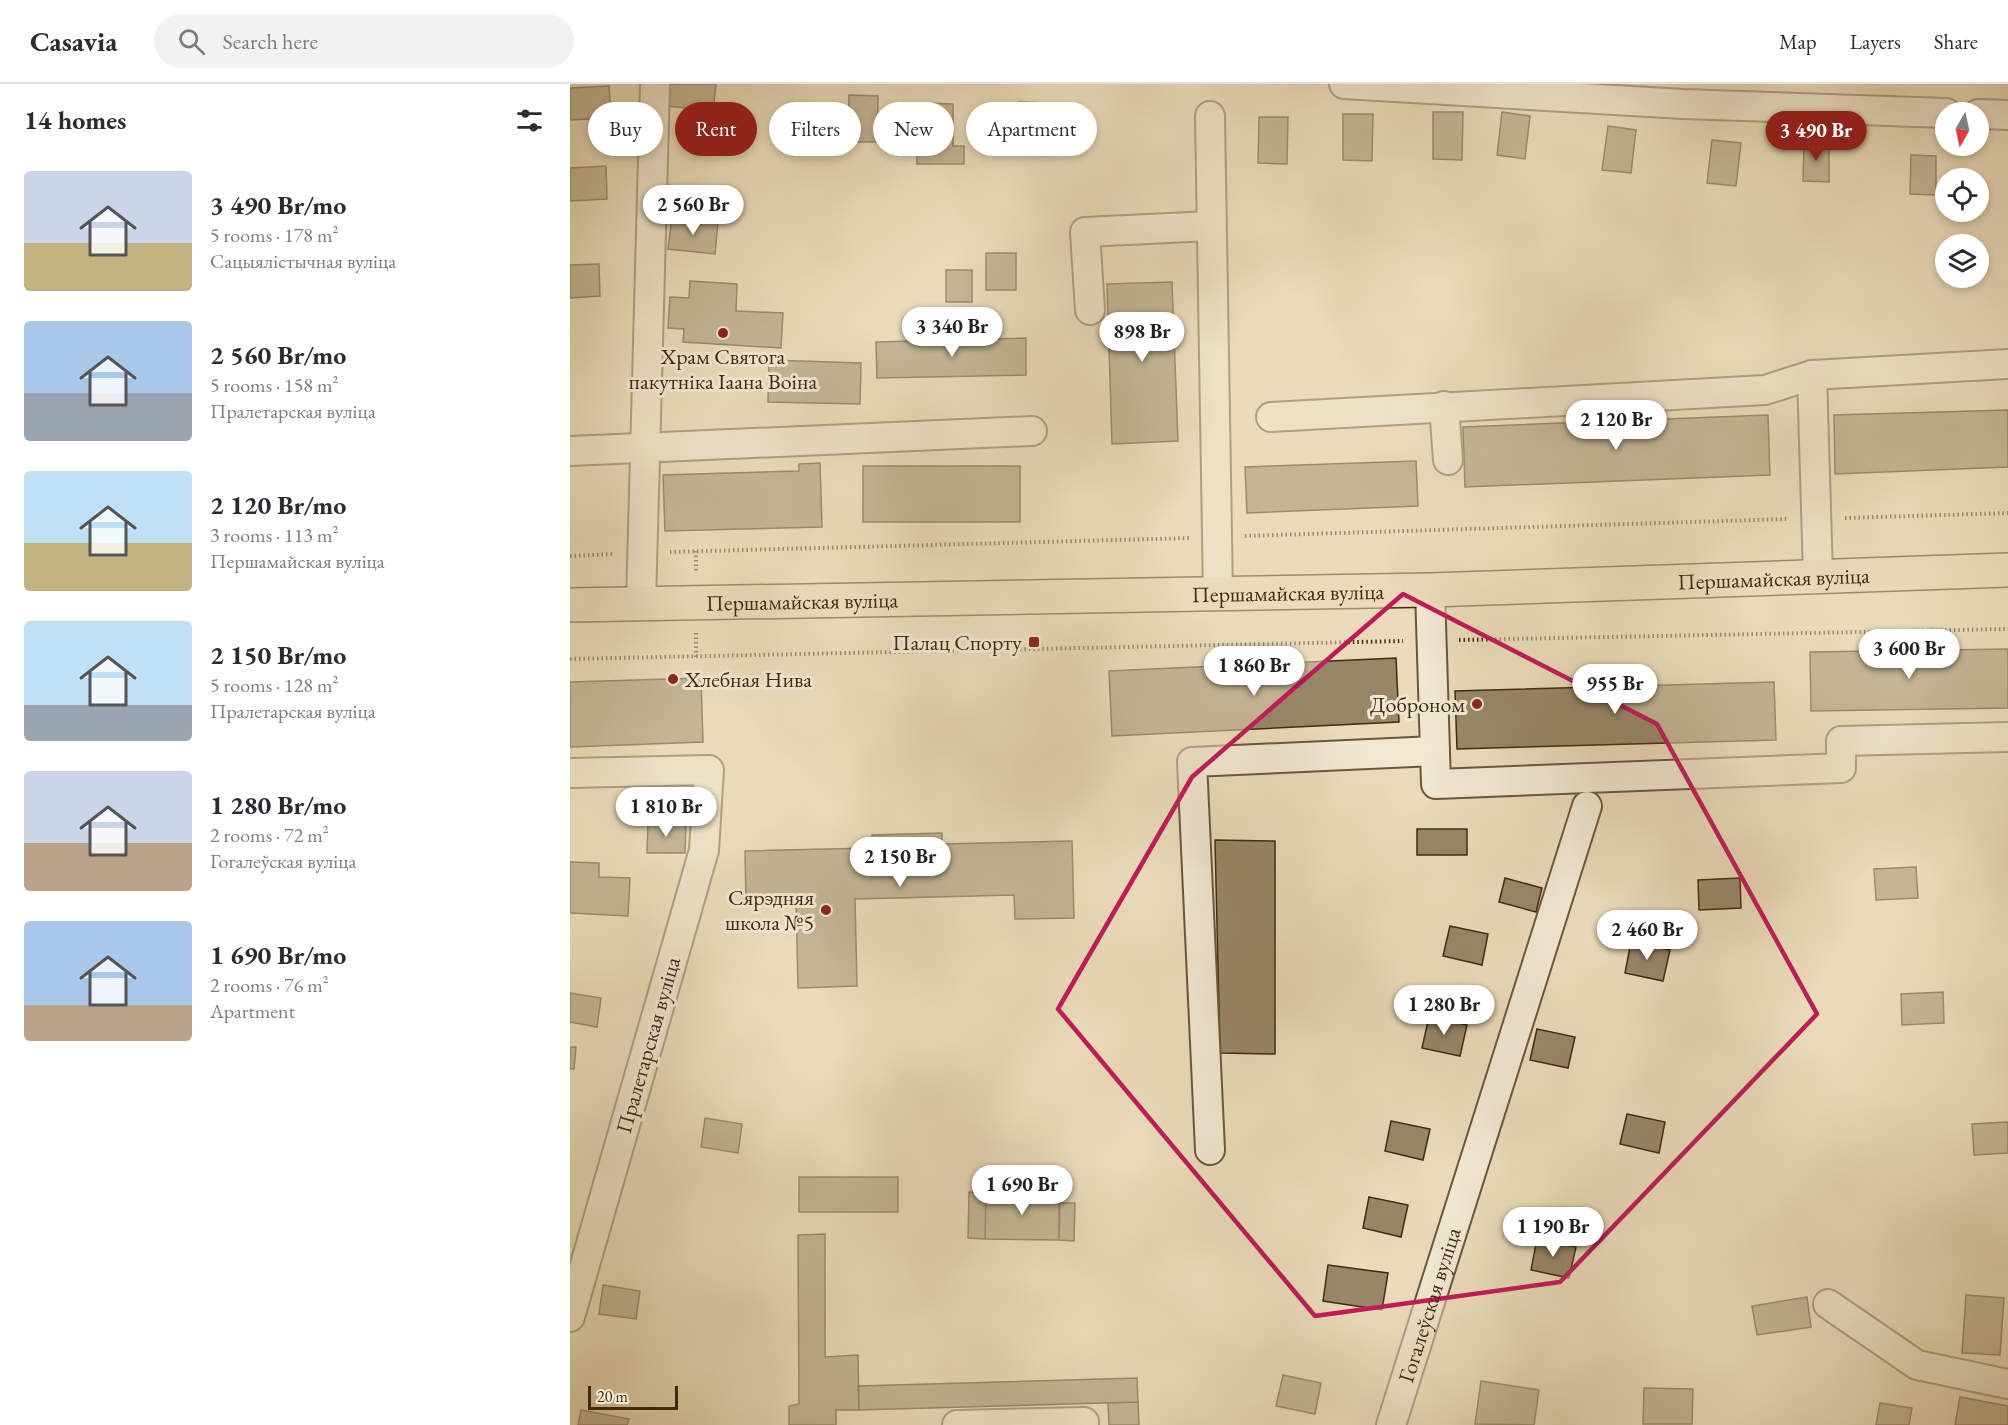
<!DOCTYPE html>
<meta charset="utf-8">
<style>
:root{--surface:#fff;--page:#f2f2f3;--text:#2b2b33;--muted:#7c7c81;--line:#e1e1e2;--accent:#8f2418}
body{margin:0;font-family:"EB Garamond",serif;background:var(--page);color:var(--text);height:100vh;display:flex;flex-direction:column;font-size:22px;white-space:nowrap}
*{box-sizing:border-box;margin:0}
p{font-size:20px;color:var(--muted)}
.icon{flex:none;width:33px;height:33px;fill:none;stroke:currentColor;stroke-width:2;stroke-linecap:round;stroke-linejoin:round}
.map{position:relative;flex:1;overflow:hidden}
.panel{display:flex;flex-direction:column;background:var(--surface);width:570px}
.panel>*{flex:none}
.banner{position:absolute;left:18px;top:18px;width:570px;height:54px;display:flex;gap:12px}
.needle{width:39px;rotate:189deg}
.buttons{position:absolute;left:1365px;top:18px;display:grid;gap:12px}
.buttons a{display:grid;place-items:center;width:54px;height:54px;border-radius:50%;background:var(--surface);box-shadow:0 3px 9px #0003;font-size:30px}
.scale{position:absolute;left:18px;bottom:15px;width:90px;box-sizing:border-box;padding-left:6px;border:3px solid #3f2b0f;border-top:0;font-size:16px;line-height:21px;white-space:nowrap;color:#3f2b0f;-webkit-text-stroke:4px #f1e8d2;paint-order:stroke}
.price{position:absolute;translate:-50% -51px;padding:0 14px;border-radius:21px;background:#fff;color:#222;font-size:20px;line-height:39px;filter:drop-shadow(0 2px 3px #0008)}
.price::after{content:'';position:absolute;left:50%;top:36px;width:18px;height:14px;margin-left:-9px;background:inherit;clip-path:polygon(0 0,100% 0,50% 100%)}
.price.selected{background:var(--accent);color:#fff}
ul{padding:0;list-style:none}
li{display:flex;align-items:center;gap:18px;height:150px;padding:0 24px}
li span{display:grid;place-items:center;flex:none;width:168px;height:120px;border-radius:6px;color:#555}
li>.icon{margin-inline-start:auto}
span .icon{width:72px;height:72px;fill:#fffc;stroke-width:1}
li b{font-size:26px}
h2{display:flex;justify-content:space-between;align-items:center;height:72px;padding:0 24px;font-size:26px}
.pill{padding:0 21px;border-radius:27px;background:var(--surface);box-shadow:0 3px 9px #0003;font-size:21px;line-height:54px}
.pill.selected{background:var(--accent);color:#fff}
header{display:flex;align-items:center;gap:36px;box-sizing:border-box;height:84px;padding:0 30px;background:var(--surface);border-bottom:2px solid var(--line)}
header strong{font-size:28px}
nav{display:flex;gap:33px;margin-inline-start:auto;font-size:21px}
.search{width:420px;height:54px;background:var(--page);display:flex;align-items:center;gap:15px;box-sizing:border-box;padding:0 21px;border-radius:33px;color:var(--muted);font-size:22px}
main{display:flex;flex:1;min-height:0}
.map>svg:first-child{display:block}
.building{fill:#988767;stroke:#3f2b0f;stroke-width:1.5}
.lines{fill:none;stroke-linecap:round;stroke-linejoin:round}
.minor-casing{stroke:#6a573a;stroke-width:32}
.major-casing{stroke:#3f2b0f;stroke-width:36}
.path{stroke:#3f2b0f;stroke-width:4;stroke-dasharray:1.5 3;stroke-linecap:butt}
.minor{stroke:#f1e8d2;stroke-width:28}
.major{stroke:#eadcb9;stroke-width:33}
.marked{fill:none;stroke:#c2185b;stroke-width:4.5;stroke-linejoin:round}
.poi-dot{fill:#8f2418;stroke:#f1e8d2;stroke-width:2}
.labels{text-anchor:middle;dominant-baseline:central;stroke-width:6;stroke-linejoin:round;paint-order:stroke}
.poi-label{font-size:22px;fill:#3f2b0f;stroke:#f1e8d2;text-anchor:end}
.street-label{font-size:22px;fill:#3f2b0f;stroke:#f1e8d2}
</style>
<header>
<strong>Casavia</strong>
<div class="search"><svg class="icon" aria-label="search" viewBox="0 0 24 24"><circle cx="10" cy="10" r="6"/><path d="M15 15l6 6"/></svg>Search here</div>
<nav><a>Map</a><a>Layers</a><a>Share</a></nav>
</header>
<main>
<section class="panel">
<h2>14 homes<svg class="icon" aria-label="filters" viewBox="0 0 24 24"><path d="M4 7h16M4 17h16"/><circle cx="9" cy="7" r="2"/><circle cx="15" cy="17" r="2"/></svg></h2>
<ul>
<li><span style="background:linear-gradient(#c9d6e8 60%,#c2b280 0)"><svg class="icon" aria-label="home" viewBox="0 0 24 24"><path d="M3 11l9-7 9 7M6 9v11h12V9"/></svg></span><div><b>3 490 Br/mo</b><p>5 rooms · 178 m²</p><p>Сацыялістычная вуліца</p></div></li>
<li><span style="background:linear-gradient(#a9c7e8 60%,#9aa5b1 0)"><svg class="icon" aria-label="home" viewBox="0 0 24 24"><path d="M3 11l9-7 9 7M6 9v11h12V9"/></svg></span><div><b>2 560 Br/mo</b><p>5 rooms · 158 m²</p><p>Пралетарская вуліца</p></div></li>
<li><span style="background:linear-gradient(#bfe0f5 60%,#c2b280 0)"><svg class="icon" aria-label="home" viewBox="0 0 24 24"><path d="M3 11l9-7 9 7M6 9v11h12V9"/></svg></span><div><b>2 120 Br/mo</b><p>3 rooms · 113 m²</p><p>Першамайская вуліца</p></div></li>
<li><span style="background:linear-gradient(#bfe0f5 70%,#9aa5b1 0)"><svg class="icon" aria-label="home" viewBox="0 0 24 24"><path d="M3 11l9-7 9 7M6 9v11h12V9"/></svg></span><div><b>2 150 Br/mo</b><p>5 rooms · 128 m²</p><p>Пралетарская вуліца</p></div></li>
<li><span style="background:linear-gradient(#c9d6e8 60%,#b9a48a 0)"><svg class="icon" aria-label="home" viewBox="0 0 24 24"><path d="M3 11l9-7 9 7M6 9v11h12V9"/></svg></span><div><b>1 280 Br/mo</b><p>2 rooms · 72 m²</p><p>Гогалеўская вуліца</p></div></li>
<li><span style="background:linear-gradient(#a9c7e8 70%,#b9a48a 0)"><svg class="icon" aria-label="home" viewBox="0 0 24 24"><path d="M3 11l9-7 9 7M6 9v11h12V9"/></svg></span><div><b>1 690 Br/mo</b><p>2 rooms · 76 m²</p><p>Apartment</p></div></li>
</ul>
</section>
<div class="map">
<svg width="1438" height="1341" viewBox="0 0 1438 1341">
<rect width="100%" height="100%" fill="#eadcb9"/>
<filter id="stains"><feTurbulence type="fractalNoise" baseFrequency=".00333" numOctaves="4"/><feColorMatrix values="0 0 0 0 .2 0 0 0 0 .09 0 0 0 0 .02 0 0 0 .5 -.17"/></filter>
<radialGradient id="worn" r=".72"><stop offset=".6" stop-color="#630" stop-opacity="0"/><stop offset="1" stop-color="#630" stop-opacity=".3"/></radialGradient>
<!-- building -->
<path class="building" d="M99,0H146L143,27L97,22Z
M39,2L41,34L0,36V4Z
M279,11L308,12L307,58H278Z
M449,18L478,19L477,66L448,65Z
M347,19L383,20V62H394V80H347Z
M863,28H893L892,76L863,75Z
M932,28L960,32L955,75L927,71Z
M773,30H803L802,77L773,76Z
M689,33H718L717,80L688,79Z
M1038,42L1066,46L1061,89L1032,86Z
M1142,56L1171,59L1166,102L1137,99Z
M1234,58L1259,59V98L1233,97Z
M1341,71L1366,72V111L1340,110Z
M36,82L37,115L0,117V84Z
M102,134L148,138L145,170L98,165Z
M416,169H446V206H416Z
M29,180L30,212L0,214V181Z
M376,186H402V218H376Z
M120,197L167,200L166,227L213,229L211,264L113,258L114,245L98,244L100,213L119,214Z
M602,198L608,357L542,360L537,200Z
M456,254V291L307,294L306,258Z
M199,276L291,279L290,320L198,318Z
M1438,326V383L1265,390L1264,331Z
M1198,331L1200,391L895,403L893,343Z
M846,377L848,422L677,429L675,383Z
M250,379L252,443L95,447L93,391L229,387V380Z
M293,382H450V438H293Z
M1438,565V624L1241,627L1240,568Z
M826,574L829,638L542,652L539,587Z
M131,594L133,658L0,663V598Z
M1204,598L1206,656L887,665L885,607Z
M78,738L116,739L115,769H77Z
M847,745H897V771H847Z
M372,749V760L502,757L504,834L445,835L444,811L285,815L287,902L228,904L226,817L176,818L175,767L302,764V751Z
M645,756L705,757V970L650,969Z
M0,778L29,779V793L60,794L58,832L0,829Z
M1346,783L1348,814L1306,816L1304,785Z
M935,794L972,804L966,828L929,818Z
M1170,794L1171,824L1129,826L1128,796Z
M880,842L918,850L912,881L873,872Z
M1061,858L1100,866L1093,897L1055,889Z
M1373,908L1374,939L1332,941L1331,910Z
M0,909L31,914L27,943L0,938Z
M859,933L897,941L890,972L852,964Z
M967,945L1005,953L998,984L960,976Z
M0,963H6L4,985H0Z
M1057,1030L1095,1038L1089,1069L1050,1060Z
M135,1034L172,1040L168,1069L131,1063Z
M821,1037L860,1045L853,1076L815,1067Z
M1438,1038V1069L1404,1071L1402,1040Z
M229,1093H328V1128H229Z
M399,1108H416L415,1155L398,1154Z
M416,1108L490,1110L489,1156L415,1155Z
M799,1113L838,1121L831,1153L793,1144Z
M489,1119H505L504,1157L489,1156Z
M255,1150V1273L288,1271L289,1326H266V1341H219V1322L229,1320L228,1151Z
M967,1155L1006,1163L999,1194L961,1186Z
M758,1181L818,1189L812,1226L753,1217Z
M33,1201L70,1207L66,1235L29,1230Z
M1396,1211L1434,1214L1430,1271L1392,1269Z
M1237,1213L1241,1243L1187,1251L1182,1222Z
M713,1291L751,1299L745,1330L706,1322Z
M567,1294L568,1318L289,1326L288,1302Z
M911,1297L969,1306L964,1341L905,1340Z
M1074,1304L1123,1305L1122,1340H1073Z
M1390,1313L1438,1322V1341H1385Z
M568,1318L569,1341H539L538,1319Z
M1310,1319L1342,1324L1339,1341H1306Z
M11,1326L59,1335L57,1341H8Z"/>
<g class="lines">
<defs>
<g id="minor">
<path d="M774,0L1113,20L1376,29"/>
<path d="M1408,30L1438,31"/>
<path d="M640,32L648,510"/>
<path d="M520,226L515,148L641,142"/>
<path d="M1242,291L1248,491"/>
<path d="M874,322L878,376"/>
<path d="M701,333L1195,306L1242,291L1438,280"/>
<path d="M0,367L462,347"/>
<path d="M860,506L866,700L1271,684V657L1438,653"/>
<path d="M71,519L85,0"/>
<path d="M0,689L139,686L134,766L0,1233"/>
<path d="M640,1066L622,678L865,667"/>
<path d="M1258,1220L1347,1281L1438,1300"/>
<path d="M387,1341L514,1338V1341"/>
<path id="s1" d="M821,1341L1017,722"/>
</g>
<g id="major">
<path id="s2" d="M0,521L860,506L1438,486"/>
</g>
</defs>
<!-- minor casing -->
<use href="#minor" class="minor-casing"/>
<!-- major casing -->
<use href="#major" class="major-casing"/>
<!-- path -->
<path class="path" d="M1275,434L1438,429
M675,452L1217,435
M126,467V487
M100,468L620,454
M0,472L44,470
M126,549V573
M889,556L1438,545
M0,575L833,557"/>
<!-- minor -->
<use href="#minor" class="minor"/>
<!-- major -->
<use href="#major" class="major"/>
</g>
<!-- marked area -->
<path d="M0 0H1438V1341H0ZM833,510L1087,640L1247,930L990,1198L745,1232L488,925L622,693Z" fill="#eadcb9" fill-opacity=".55" fill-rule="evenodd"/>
<path class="marked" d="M833,510L1087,640L1247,930L990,1198L745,1232L488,925L622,693Z"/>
<!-- markers -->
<g class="poi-dot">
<circle cx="153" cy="249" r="6"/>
<rect x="458" y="552" width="12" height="12" rx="3"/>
<circle cx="103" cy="595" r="6"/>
<circle cx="907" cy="620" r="6"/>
<circle cx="256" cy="826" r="6"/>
</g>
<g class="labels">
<!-- poi labels -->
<g class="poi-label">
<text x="153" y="272" text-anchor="middle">Храм Святога<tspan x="153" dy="25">пакутніка Іаана Воіна</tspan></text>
<text x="452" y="558">Палац Спорту</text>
<text x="115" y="595" text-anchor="start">Хлебная Нива</text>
<text x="895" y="620">Доброном</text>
<text x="244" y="813">Сярэдняя<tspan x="244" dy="25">школа №5</tspan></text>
</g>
<!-- street labels -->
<g class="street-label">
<text stroke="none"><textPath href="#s2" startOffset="1204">Першамайская вуліца</textPath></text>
<text stroke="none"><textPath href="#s2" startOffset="718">Першамайская вуліца</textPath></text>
<text stroke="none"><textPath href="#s2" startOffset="232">Першамайская вуліца</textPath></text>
<text transform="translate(78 961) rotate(-74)">Пралетарская вуліца</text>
<text stroke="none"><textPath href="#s1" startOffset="126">Гогалеўская вуліца</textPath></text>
</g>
</g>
<rect width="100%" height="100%" filter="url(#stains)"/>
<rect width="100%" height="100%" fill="url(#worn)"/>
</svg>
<div class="buttons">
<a><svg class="needle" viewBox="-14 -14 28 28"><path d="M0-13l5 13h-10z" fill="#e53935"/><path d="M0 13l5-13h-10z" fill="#7c7c81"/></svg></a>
<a><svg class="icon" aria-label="locate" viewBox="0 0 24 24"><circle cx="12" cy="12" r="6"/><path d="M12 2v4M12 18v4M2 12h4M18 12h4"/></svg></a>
<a><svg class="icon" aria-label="layers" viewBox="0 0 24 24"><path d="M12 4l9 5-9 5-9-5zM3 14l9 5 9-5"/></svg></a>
</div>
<div class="scale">20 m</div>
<b class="price selected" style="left:1246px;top:78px">3 490 Br</b>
<b class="price" style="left:123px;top:152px">2 560 Br</b>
<b class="price" style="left:382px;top:274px">3 340 Br</b>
<b class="price" style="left:572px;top:279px">898 Br</b>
<b class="price" style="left:1046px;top:367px">2 120 Br</b>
<b class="price" style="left:1339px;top:596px">3 600 Br</b>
<b class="price" style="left:684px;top:613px">1 860 Br</b>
<b class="price" style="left:1045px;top:631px">955 Br</b>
<b class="price" style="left:96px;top:754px">1 810 Br</b>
<b class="price" style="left:330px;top:804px">2 150 Br</b>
<b class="price" style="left:1077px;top:877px">2 460 Br</b>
<b class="price" style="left:874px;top:952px">1 280 Br</b>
<b class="price" style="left:452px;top:1132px">1 690 Br</b>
<b class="price" style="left:983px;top:1174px">1 190 Br</b>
<div class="banner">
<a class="pill">Buy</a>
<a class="pill selected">Rent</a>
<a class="pill">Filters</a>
<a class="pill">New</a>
<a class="pill">Apartment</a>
</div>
</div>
</main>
